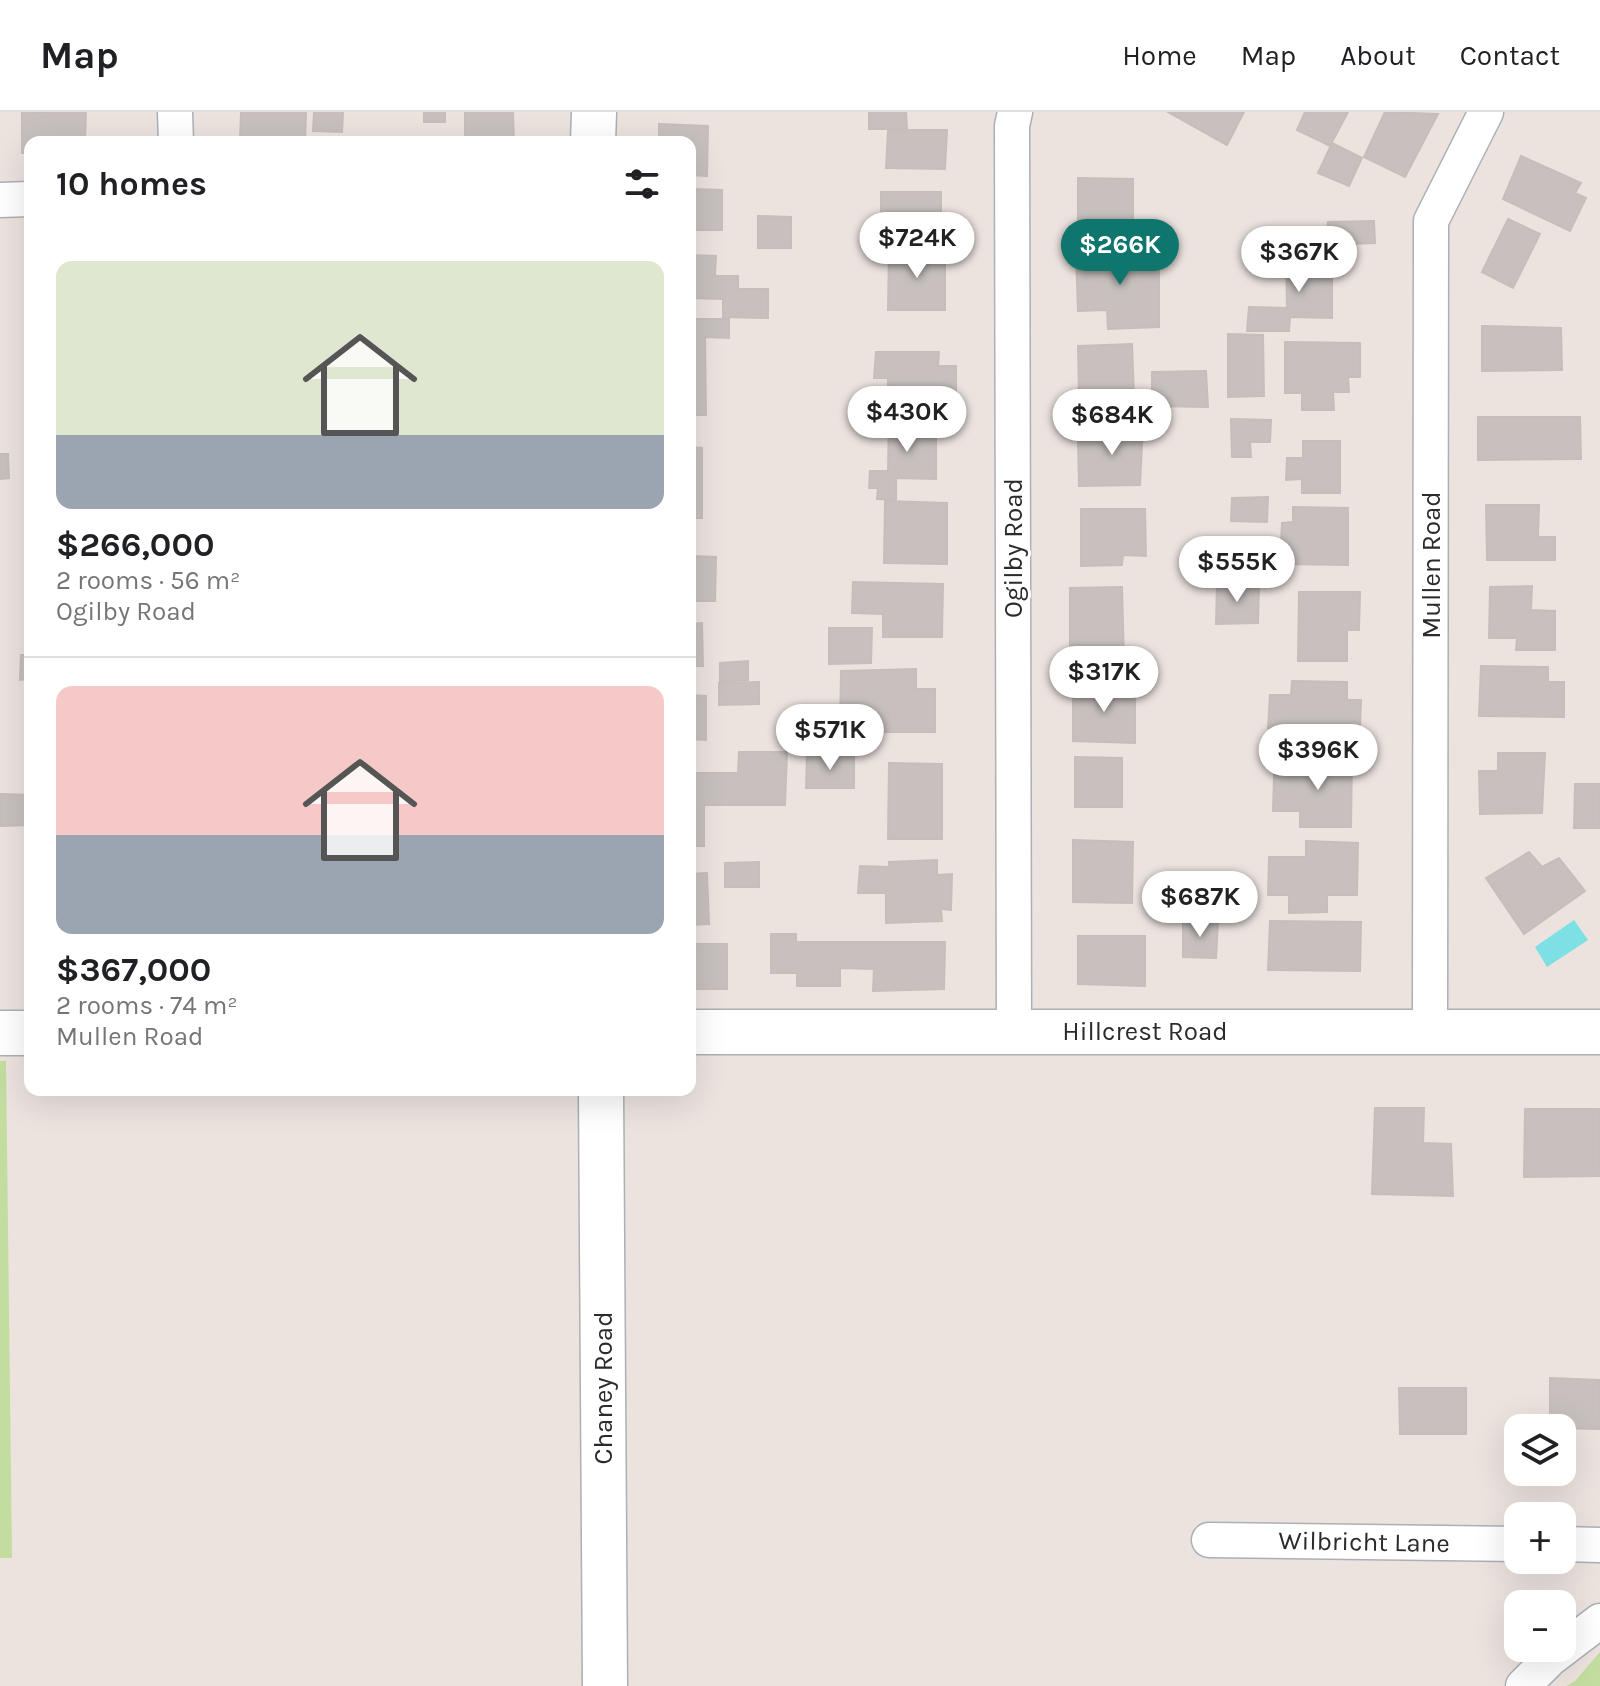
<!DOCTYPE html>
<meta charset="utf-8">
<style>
:root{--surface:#fff;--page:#f2f2f2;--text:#202124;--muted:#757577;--line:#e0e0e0;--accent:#0f766e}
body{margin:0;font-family:Karla,sans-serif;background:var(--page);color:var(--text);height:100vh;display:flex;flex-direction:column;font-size:30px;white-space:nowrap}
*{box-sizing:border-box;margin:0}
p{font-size:26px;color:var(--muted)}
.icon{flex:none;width:44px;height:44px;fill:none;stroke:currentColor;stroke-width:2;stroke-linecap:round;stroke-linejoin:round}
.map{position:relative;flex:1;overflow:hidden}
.drawer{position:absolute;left:24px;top:24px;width:672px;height:960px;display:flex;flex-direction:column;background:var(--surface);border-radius:16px;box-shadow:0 8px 32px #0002}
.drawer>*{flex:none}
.tools{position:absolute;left:1504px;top:1302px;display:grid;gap:16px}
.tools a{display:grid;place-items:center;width:72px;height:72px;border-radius:16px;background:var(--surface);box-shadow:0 8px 32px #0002;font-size:40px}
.price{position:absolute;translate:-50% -68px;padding:0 18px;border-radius:28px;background:#fff;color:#222;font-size:26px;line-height:52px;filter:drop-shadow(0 2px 4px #0008)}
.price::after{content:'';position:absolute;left:50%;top:48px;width:24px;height:18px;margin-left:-12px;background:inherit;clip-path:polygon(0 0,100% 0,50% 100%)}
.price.current{background:var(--accent);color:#fff}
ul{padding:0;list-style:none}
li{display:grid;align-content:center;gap:16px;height:424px;padding:0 32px}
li+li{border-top:2px solid var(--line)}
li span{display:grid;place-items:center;height:248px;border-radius:16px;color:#555}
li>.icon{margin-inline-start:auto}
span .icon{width:144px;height:144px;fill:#fffc;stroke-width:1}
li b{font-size:34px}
h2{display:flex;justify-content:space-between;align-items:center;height:96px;padding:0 32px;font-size:34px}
header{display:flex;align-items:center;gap:48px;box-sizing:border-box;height:112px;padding:0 40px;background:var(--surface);border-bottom:2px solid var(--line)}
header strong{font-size:38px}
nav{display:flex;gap:44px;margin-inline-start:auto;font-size:28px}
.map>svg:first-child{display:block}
.green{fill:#c3dda0}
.water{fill:#7ce0e4}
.building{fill:#c7c0be;stroke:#c7beb9;stroke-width:2}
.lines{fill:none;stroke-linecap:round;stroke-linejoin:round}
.street-casing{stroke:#abb0b6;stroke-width:37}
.secondary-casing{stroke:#abb0b6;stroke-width:47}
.street{stroke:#fff;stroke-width:34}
.secondary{stroke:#fff;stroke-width:44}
.labels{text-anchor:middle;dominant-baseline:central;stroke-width:6;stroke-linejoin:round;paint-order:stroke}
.street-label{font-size:26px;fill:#2b2b2b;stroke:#fff}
</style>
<header>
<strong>Map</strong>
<nav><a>Home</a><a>Map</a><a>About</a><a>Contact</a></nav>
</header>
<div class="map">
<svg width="1600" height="1574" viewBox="0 0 1600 1574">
<rect width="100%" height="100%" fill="#ece3df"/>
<!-- green -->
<path class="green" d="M0,949H6L12,1446H0Z
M1600,1540V1574H1566L1575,1569Z"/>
<!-- water -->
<path class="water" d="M1574,808L1588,828L1547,855L1535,835Z"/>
<!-- building -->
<path class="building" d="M22,0H86L85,30H30V41H22Z
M241,0H306L305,30H240Z
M314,0H343L342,20L313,19Z
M424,0H445V10H424Z
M465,0H513L514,30H465Z
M869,0H906L907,16L869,17Z
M1168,0H1244L1227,33Z
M1305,0H1348L1330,34L1297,18Z
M1385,0L1438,2L1405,65L1364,45Z
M659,12L708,14L707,64L690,63V30H659Z
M888,18H947L945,57L886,56Z
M1332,31L1362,46L1349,74L1318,61Z
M1521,44L1581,71L1575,81L1586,86L1570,119L1503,87Z
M1078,66L1133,67V108H1115V130L1078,129Z
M690,77L722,78V118H690Z
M881,80H941V124H881Z
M758,104L791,105V136H758Z
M1508,107L1540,122L1513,176L1482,160Z
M1374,109L1375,131L1326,133L1328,110Z
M889,138H945V198H888Z
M1159,139V215L1108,217L1107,198L1078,199L1076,140Z
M1332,141V206L1290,205L1289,219H1247L1249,195L1287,196L1286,142Z
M690,143L716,144L715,164H738V177H768V206L723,205V187L690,186Z
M690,207H729V226L705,225L706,303H690Z
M1482,214L1561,216L1562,258L1482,259Z
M1228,222L1263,223L1264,284L1228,285Z
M1285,230L1360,231V265H1348L1349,280H1333L1334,298H1302V281H1285Z
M1132,232L1134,283L1079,285L1078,234Z
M876,240H939L938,254H956V283L888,282V266H874Z
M1206,259L1208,295L1152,294V260Z
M889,304H936V367L896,366V388L877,387L878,376H869L870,359H888Z
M1478,305H1580L1581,347L1478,348Z
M1231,307L1271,308L1270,330H1250L1251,345H1232Z
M1096,312L1143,313L1140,373L1079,374L1078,330H1096Z
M1303,329H1340V381H1302V367L1286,368L1287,346H1303Z
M690,335L702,336V406H690Z
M0,342H8L9,366L0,367Z
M1268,385L1267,410L1231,409L1232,386Z
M885,389L947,391V452L884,451Z
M1486,393H1539L1538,425H1555V448H1487Z
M1293,395L1348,396V453L1280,452L1282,411L1293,410Z
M1081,397H1145L1146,444L1123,443L1122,453L1081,454Z
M690,444L716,445L715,489H690Z
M853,470L943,472L942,525H883V502L852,501Z
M1217,472H1259L1258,511L1216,512Z
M1532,474L1531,498L1555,499V538H1516L1517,526H1489L1490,475Z
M1122,475L1124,550L1070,551V476Z
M1299,480H1360L1359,518H1347V549H1298Z
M702,511L703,554H690V512Z
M829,516H872L871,551L829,552Z
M21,543H30V567L20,568Z
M748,549V568L720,569V551Z
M1481,554L1548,555V570H1564V605L1479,604Z
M916,557V577H935V620H840L841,559Z
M1292,569L1347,570V588H1361L1360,616H1268L1270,583H1291Z
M759,570V592L719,593V571Z
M1073,573H1135V631L1073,629Z
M690,583L706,584V628L690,627Z
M739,640H787L785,693H704V734H690V661H738Z
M1498,641H1545L1542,701L1480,702L1479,659H1498Z
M807,643H854V676H806Z
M1302,644L1352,646L1351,715H1300V699H1273L1274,663L1302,664Z
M1075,645L1122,646V695H1075Z
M889,651L942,652V727H888Z
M1575,672H1600V716H1574Z
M0,682L30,683V713L0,714Z
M1073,728L1133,730L1132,791L1073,790Z
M1306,729L1358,731L1357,783H1327V800L1289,801V783H1268L1269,745H1306Z
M1529,740L1542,755L1559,746L1585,779L1524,822L1486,766Z
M937,748V763L952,762L951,798L941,797L942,809L886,811V781H858L860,754L889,755V750Z
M759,750V775H725V751Z
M707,761L709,812L690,813V762Z
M1183,809L1218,810L1216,846L1183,845Z
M1270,809L1361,810L1360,859L1268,858Z
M771,822H796V830H945L944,877L873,879L874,857L840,856V874H797V861H771Z
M1078,824H1145V874L1078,872Z
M690,832H727V877H690Z
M1375,996H1424L1423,1031L1451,1032L1453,1084L1372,1082Z
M1525,997H1600V1064L1524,1065Z
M1550,1266L1600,1268V1317L1550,1316Z
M1399,1276H1466V1322H1400Z"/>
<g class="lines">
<defs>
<path id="street" d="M175,0L176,30
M0,88L30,87
M1014,919L1012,14L1015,0
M1430,919L1431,109L1486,0
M1209,1428L1518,1432
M1562,1432L1600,1433
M1523,1574L1550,1547L1600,1509"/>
<path id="secondary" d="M593,30L594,0
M690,920H1600
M0,921H30
M601,978L605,1574"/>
</defs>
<!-- street casing -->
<use href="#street" class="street-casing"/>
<!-- secondary casing -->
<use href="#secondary" class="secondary-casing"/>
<!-- street -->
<use href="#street" class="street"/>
<!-- secondary -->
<use href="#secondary" class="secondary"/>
</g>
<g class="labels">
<!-- street labels -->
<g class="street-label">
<text transform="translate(1013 436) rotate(-90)">Ogilby Road</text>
<text transform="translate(1431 453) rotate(-90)">Mullen Road</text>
<text x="1145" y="919">Hillcrest Road</text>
<text transform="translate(603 1276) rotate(-90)">Chaney Road</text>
<text transform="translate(1364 1430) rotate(1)">Wilbricht Lane</text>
</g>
</g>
</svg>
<div class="tools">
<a><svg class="icon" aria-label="layers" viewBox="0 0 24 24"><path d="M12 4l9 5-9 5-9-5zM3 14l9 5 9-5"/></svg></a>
<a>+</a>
<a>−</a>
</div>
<b class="price" style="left:917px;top:168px">$724K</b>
<b class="price current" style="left:1120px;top:175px">$266K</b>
<b class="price" style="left:1299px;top:182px">$367K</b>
<b class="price" style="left:907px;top:342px">$430K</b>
<b class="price" style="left:1112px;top:345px">$684K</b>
<b class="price" style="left:1237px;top:492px">$555K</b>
<b class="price" style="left:1104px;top:602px">$317K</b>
<b class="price" style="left:830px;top:660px">$571K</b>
<b class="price" style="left:1318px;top:680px">$396K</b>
<b class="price" style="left:1200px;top:827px">$687K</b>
<section class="drawer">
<h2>10 homes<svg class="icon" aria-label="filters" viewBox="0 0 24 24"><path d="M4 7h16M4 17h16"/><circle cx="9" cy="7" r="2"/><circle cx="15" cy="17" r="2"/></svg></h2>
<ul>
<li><span style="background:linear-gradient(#dfe7d0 70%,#9aa5b1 0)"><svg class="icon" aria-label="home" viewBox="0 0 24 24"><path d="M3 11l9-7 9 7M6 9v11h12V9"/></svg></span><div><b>$266,000</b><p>2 rooms · 56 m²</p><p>Ogilby Road</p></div></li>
<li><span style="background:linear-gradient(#f6c9c9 60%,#9aa5b1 0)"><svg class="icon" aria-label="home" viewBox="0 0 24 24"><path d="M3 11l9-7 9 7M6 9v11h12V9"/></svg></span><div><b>$367,000</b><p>2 rooms · 74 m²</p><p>Mullen Road</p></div></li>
</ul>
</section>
</div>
